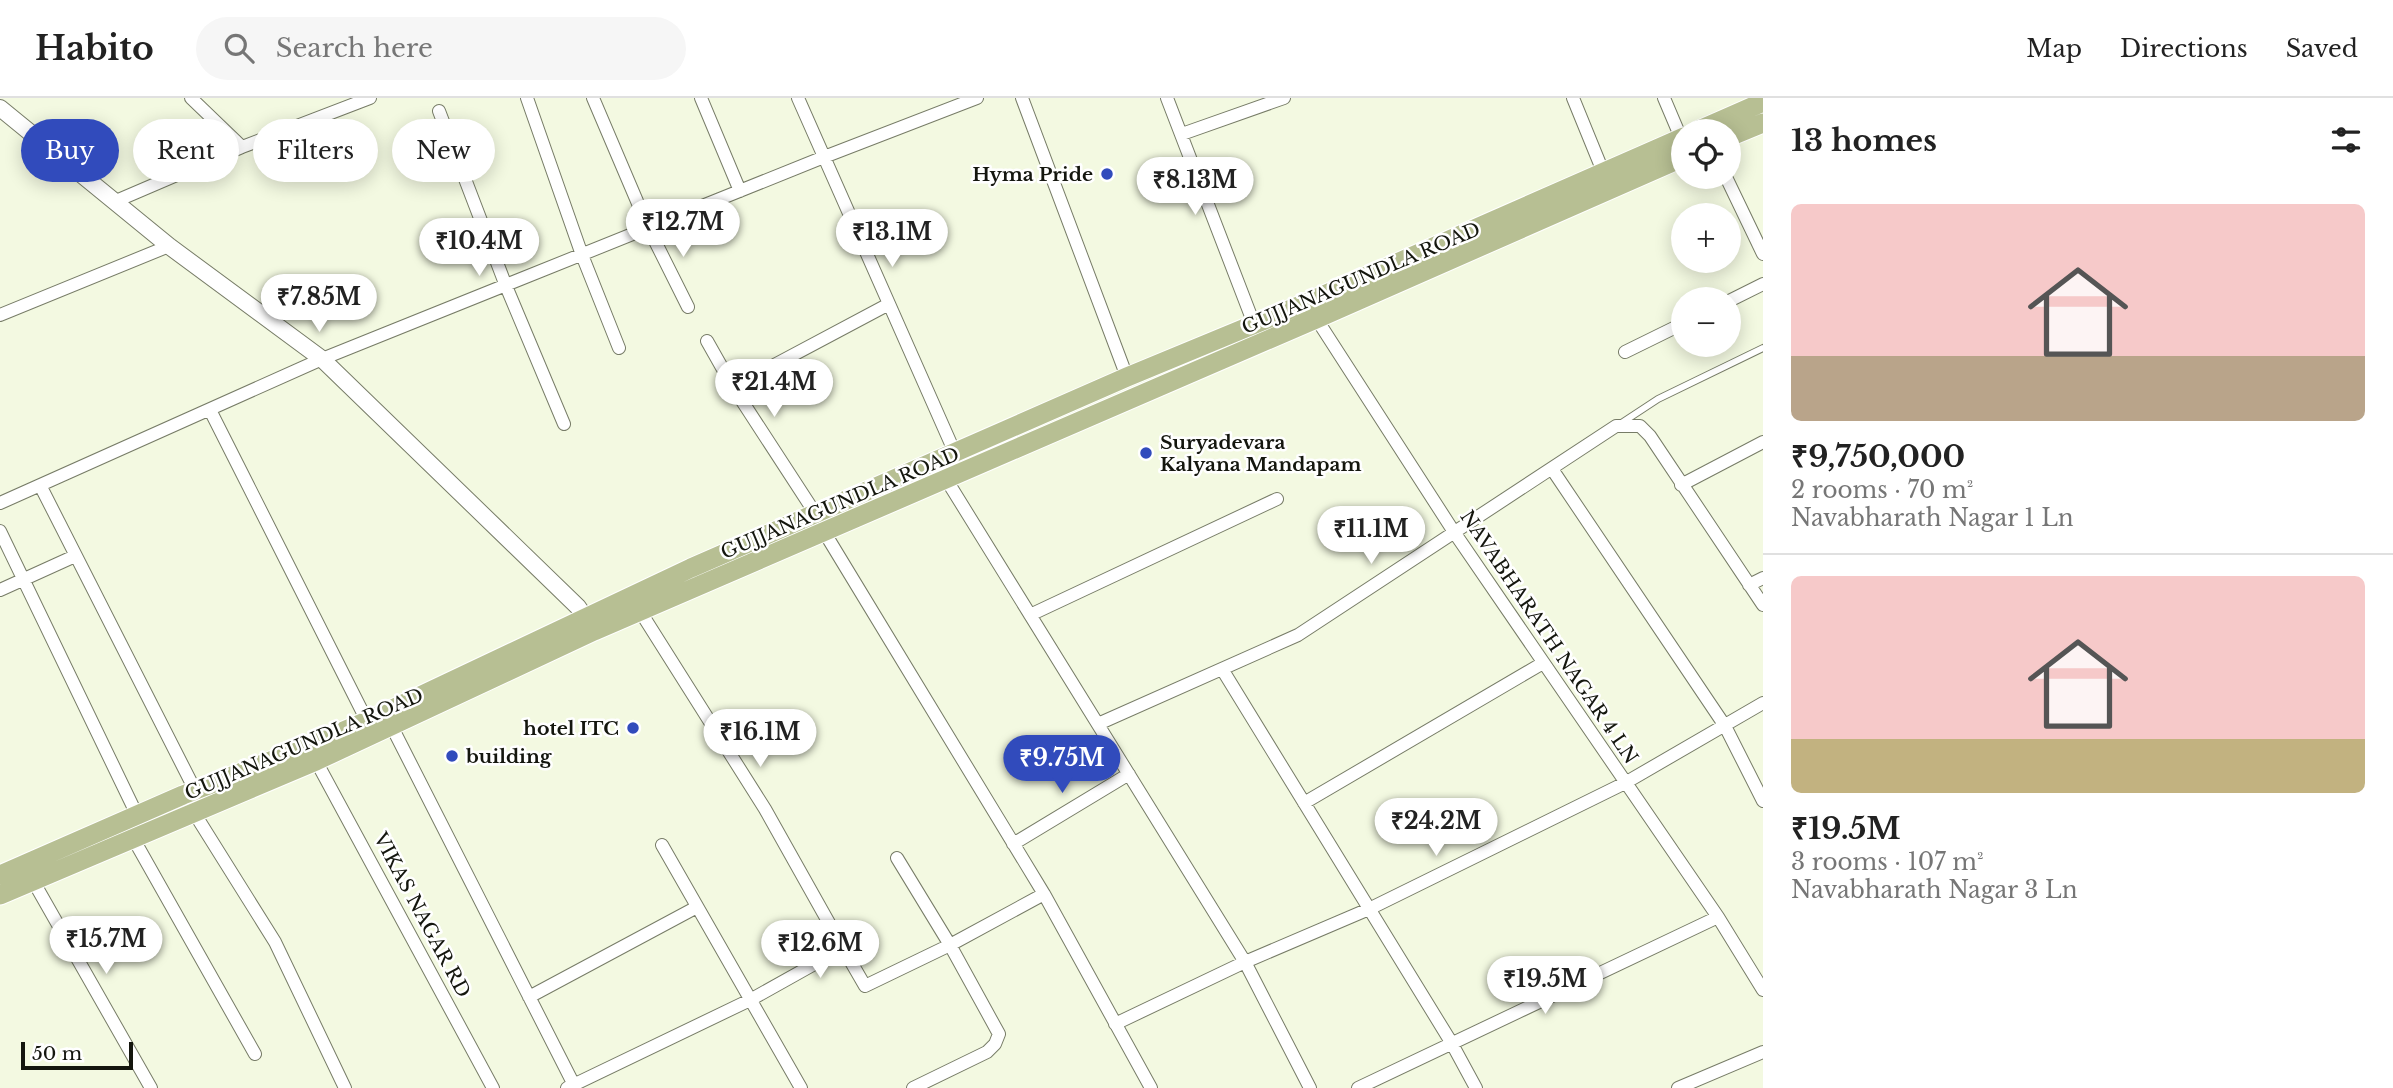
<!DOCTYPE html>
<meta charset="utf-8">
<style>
:root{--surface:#fff;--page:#f6f6f6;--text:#222;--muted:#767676;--line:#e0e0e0;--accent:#314bbc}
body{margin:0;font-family:"Libre Baskerville",serif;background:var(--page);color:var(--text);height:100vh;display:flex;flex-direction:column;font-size:26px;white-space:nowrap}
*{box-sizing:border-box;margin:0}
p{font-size:23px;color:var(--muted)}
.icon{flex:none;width:38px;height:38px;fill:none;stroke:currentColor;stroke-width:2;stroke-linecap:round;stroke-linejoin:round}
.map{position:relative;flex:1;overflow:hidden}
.drawer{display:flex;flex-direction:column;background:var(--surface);width:630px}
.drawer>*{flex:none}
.guide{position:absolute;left:21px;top:21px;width:665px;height:63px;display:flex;gap:14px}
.controls{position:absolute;left:1671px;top:21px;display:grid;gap:14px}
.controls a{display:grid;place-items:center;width:70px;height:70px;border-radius:50%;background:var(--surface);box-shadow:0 4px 18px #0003;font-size:35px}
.scale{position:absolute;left:21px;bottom:18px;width:112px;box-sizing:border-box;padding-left:7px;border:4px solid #14160e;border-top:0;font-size:19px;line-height:24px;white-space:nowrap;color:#14160e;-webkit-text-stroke:5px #fff;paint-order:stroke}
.price{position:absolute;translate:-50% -60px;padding:0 16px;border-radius:24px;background:#fff;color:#222;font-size:23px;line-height:46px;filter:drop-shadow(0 2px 4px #0008)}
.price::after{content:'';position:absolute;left:50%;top:42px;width:21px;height:16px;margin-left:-10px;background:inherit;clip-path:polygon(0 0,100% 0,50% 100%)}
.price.active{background:var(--accent);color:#fff}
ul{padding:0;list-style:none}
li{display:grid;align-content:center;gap:14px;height:371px;padding:0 28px}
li+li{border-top:2px solid var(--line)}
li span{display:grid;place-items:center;height:217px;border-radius:10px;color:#555}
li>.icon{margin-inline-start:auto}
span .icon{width:126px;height:126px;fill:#fffc;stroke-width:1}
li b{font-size:30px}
h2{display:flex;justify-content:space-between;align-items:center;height:84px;padding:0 28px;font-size:30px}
.tag{padding:0 24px;border-radius:32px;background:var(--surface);box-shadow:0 4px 18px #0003;font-size:24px;line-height:63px}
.tag.active{background:var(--accent);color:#fff}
header{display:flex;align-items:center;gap:42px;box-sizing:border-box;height:98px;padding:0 35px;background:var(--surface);border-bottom:2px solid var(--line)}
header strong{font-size:33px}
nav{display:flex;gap:38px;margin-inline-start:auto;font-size:24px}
.search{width:490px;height:63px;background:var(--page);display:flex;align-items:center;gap:18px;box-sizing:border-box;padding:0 24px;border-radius:38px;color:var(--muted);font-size:26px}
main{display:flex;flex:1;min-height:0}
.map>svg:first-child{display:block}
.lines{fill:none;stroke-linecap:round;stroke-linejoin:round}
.service-casing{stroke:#777c67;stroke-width:8}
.minor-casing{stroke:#777c67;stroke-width:14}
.tertiary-casing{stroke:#777c67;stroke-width:18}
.primary-casing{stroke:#fff;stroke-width:21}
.service{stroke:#fff;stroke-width:6}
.minor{stroke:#fff;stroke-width:12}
.tertiary{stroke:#fff;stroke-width:16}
.primary{stroke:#b7bf93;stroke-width:19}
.poi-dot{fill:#314bbc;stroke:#fff;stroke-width:2.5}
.labels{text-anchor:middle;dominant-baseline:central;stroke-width:5;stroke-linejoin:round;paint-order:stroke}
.poi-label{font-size:19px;font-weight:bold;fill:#14160e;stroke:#fff;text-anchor:end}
.street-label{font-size:19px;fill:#14160e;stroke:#fff}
</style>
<header>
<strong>Habito</strong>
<div class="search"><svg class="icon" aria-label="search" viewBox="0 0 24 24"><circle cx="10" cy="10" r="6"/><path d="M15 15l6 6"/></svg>Search here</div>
<nav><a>Map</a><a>Directions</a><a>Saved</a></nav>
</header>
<main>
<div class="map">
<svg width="1763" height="990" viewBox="0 0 1763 990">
<rect width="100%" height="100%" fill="#f3f9e1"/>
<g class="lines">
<defs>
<path id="service" d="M1620,326L1658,301L1763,250"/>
<path id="minor" d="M191,0L242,49
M527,0L582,157L619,250
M593,0L648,129L688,209
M701,0L740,93
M798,0L955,355
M1022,0L1127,279
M1167,0L1254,226
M1573,0L1604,76
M1664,0L1681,40
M439,13L506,188L564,326
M1182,36L1284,0
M1726,79L1763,156
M116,103L242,49L370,0
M1729,203L1763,186
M0,217L169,148
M1314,217L1454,434L1718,819L1763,892
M707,243L733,289L815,415L823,432L1044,796L1151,990
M1625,254L1684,225
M733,289L889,206
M210,312L367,623
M1552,371L1725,628L1763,703
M946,381L1245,864L1310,990
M40,387L195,692
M1681,387L1763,344
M0,405L322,261L824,59L977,0
M0,433L137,717
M1749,487L1763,480
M0,492L75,458
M640,513L765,711L843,850
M1030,517L1277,401
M1222,571L1451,944L1476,990
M1098,626L1298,537L1616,328H1640L1650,338L1763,507
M392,629L574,987
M316,663L493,990
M183,697L275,844L345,990
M1304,705L1543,565
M133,740L255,956
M1013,746L1129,676
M662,747L801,990
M897,760L950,847L999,936L995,946L987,954L913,990
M32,781L151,990
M529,899L697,809
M1115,926L1245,864L1369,811L1625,685L1763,605
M567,990L750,902L843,850L865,888L950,847L1044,796
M1358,990L1718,819
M1678,990L1763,954"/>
<path id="tertiary" d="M0,10L169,148L322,261L578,509L591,528"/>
<path id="primary" d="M1697,33L1763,4
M1729,39L1763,25
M0,777L183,697L304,650L367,623L691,470L1127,279L1308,204L1684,39
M0,797L316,663L594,533L1316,221L1684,59"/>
</defs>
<!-- service casing -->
<use href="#service" class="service-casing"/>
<!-- minor casing -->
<use href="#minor" class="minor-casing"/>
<!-- tertiary casing -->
<use href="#tertiary" class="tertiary-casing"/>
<!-- primary casing -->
<use href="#primary" class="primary-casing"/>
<!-- service -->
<use href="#service" class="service"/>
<!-- minor -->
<use href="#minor" class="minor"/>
<!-- tertiary -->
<use href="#tertiary" class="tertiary"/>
<!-- primary -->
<use href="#primary" class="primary"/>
</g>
<!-- markers -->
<g class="poi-dot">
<circle cx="1107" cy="76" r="7"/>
<circle cx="1146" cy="355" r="7"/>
<circle cx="633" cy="630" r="7"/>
<circle cx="452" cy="658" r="7"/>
</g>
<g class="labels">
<!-- poi labels -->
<g class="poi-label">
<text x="1093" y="76">Hyma Pride</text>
<text x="1160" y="344" text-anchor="start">Suryadevara<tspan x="1160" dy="22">Kalyana Mandapam</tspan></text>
<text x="619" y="630">hotel ITC</text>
<text x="466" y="658" text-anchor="start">building</text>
</g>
<!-- street labels -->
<g class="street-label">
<text transform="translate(1361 180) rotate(-23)">GUJJANAGUNDLA ROAD</text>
<text transform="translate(840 405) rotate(-23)">GUJJANAGUNDLA ROAD</text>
<text transform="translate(1549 539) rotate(56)">NAVABHARATH NAGAR 4 LN</text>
<text transform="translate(304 646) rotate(-23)">GUJJANAGUNDLA ROAD</text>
<text transform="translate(422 817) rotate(62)">VIKAS NAGAR RD</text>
</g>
</g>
</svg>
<div class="controls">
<a><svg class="icon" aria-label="locate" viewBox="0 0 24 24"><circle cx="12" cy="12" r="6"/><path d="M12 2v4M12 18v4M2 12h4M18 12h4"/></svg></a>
<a>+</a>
<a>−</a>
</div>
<div class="scale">50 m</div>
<b class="price" style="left:1195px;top:119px">₹8.13M</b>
<b class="price" style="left:683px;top:161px">₹12.7M</b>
<b class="price" style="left:892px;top:171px">₹13.1M</b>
<b class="price" style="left:479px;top:180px">₹10.4M</b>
<b class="price" style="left:319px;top:236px">₹7.85M</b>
<b class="price" style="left:774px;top:321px">₹21.4M</b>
<b class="price" style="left:1371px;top:468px">₹11.1M</b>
<b class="price" style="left:760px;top:671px">₹16.1M</b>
<b class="price active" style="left:1062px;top:697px">₹9.75M</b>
<b class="price" style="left:1436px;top:760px">₹24.2M</b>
<b class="price" style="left:106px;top:878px">₹15.7M</b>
<b class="price" style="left:820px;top:882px">₹12.6M</b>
<b class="price" style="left:1545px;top:918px">₹19.5M</b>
<div class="guide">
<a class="tag active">Buy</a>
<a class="tag">Rent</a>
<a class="tag">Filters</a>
<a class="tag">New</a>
</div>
</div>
<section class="drawer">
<h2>13 homes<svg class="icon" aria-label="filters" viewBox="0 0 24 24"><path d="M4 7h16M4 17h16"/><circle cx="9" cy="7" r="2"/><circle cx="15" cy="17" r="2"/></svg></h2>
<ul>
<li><span style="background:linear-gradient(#f6c9c9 70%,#b9a48a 0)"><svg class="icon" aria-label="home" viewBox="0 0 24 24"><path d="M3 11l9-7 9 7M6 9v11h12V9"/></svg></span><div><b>₹9,750,000</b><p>2 rooms · 70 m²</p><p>Navabharath Nagar 1 Ln</p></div></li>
<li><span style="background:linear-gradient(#f6c9c9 75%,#c2b280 0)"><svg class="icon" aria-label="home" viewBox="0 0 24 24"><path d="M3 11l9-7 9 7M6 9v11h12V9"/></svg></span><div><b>₹19.5M</b><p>3 rooms · 107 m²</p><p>Navabharath Nagar 3 Ln</p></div></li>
</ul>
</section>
</main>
